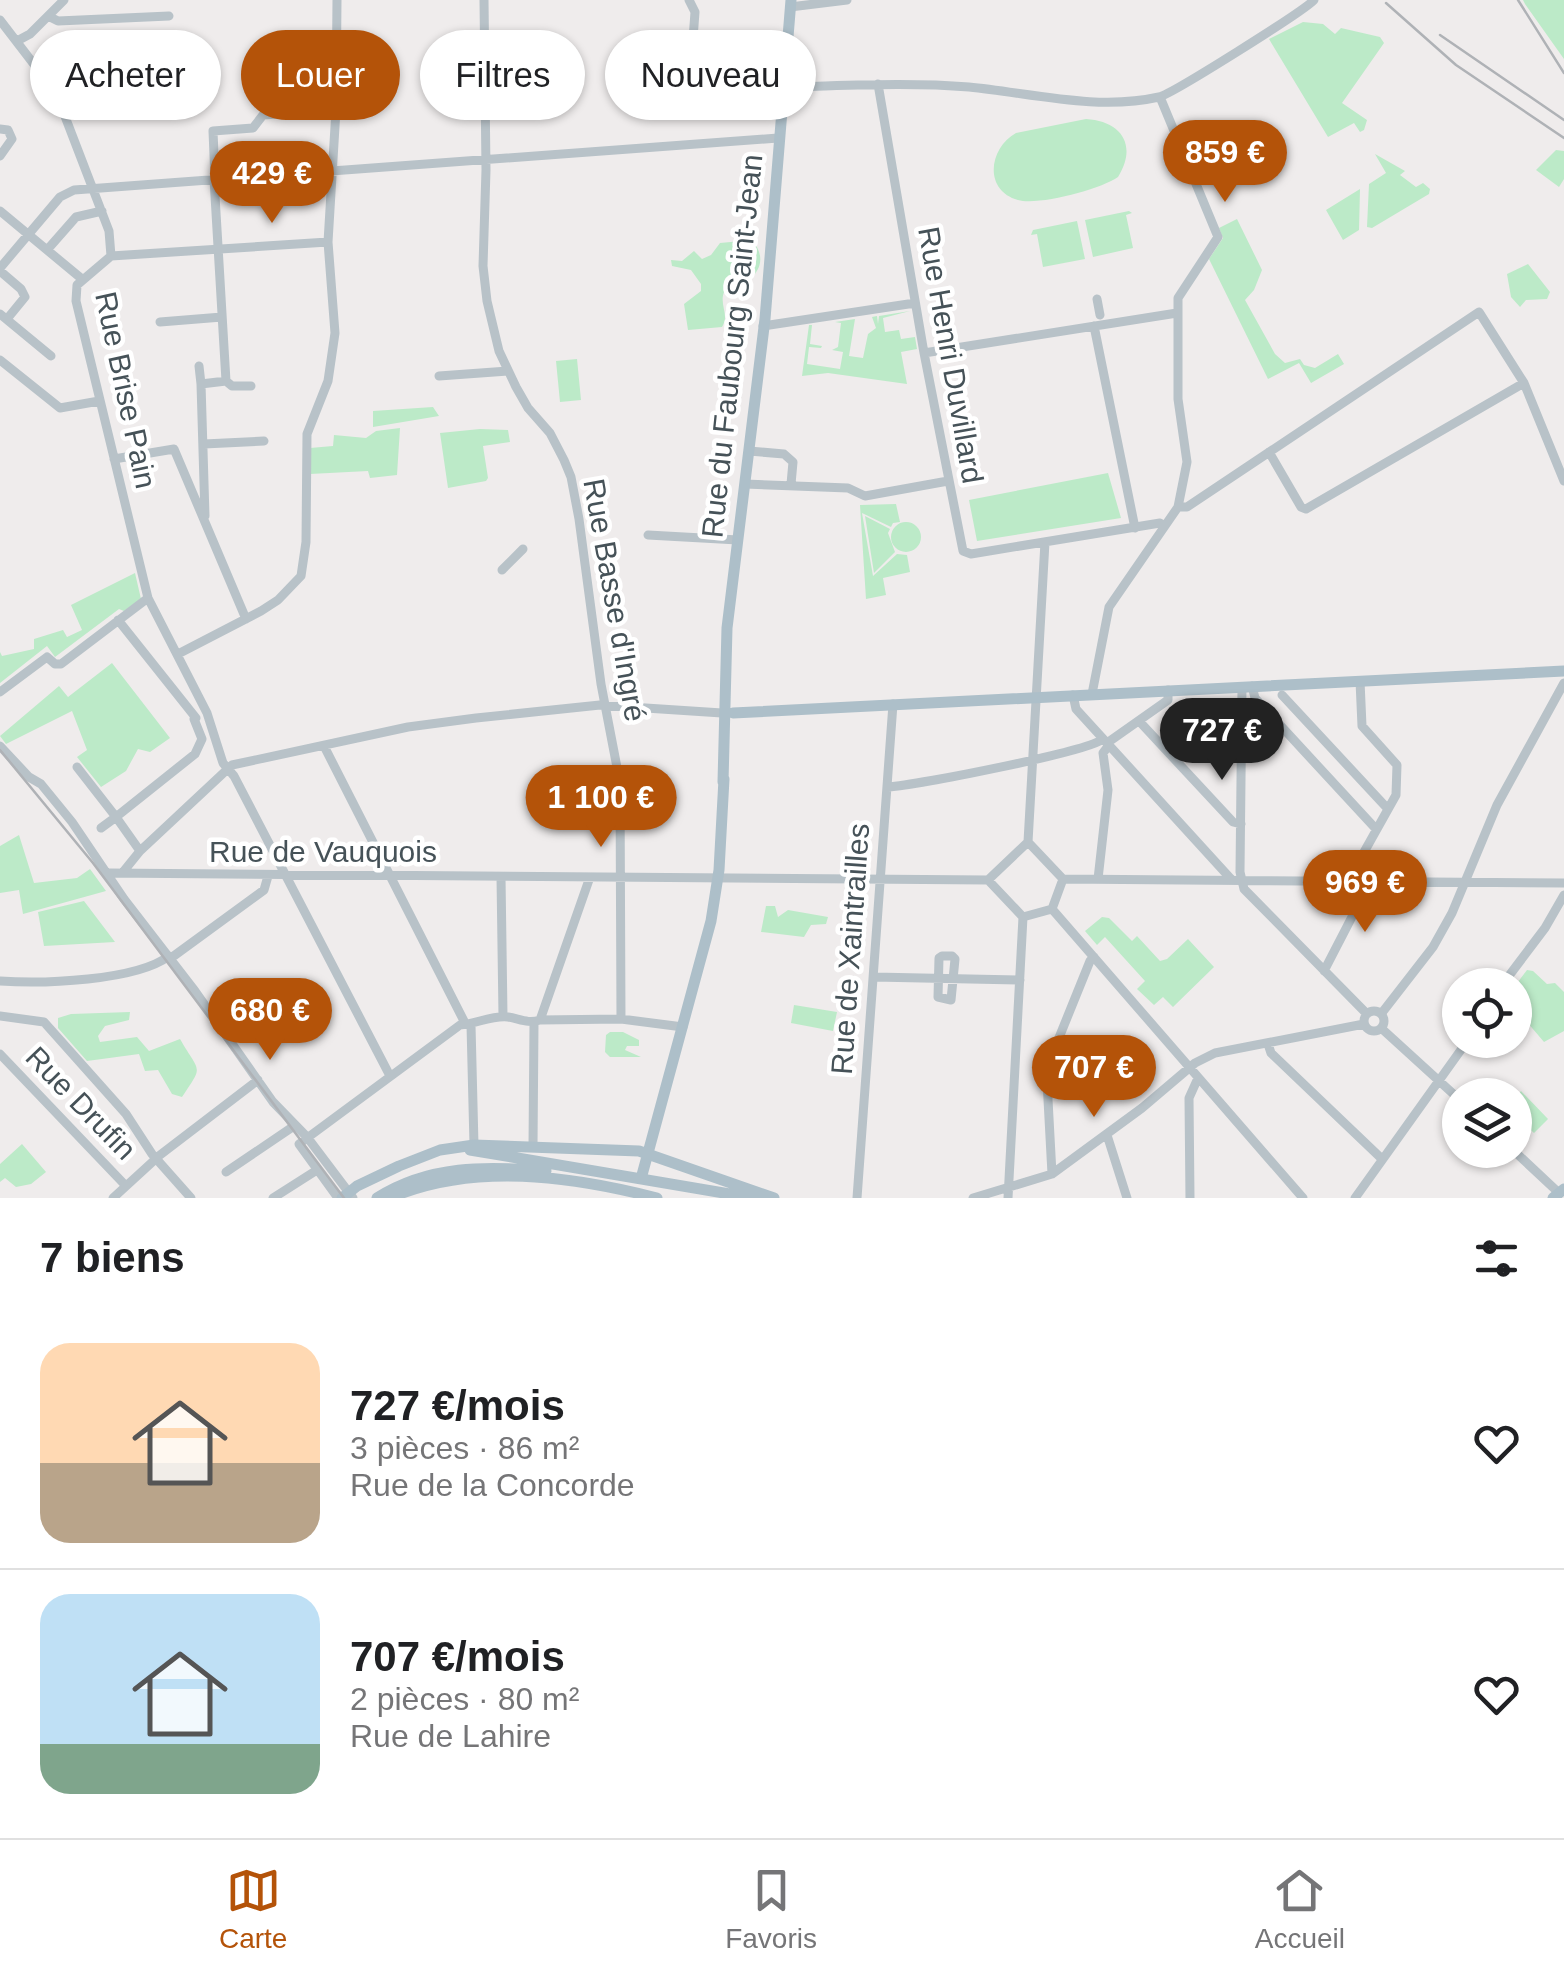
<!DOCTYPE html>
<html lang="fr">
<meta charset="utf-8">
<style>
:root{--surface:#fff;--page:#f2f2f2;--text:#202124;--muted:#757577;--line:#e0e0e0;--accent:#b45309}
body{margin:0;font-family:Helvetica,sans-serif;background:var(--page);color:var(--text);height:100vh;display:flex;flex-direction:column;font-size:38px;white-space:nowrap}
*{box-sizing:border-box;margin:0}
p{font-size:32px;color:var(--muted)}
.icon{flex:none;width:55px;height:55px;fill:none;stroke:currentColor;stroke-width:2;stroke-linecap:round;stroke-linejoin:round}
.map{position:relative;height:1198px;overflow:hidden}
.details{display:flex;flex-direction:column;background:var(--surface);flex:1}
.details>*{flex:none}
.banner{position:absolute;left:30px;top:30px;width:1000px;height:90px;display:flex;gap:20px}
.buttons{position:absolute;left:1442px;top:968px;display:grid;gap:20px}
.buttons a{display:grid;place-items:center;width:90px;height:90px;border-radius:50%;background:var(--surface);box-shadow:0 2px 8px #0004;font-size:50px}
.price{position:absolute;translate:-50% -85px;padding:0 22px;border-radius:35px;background:var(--accent);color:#fff;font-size:32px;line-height:65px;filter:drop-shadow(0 2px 5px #0008)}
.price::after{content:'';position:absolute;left:50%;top:60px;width:30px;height:22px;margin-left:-15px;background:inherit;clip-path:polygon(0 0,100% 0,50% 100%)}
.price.current{background:#222;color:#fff}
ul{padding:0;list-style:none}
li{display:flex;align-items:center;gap:30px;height:250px;padding:0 40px}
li+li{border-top:2px solid var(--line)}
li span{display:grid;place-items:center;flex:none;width:280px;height:200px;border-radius:30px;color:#555}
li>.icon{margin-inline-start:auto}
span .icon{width:120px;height:120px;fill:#fffc;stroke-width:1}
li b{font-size:42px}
h2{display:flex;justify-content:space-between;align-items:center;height:120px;padding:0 40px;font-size:42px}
.tag{padding:0 35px;border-radius:45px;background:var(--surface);box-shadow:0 2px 8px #0004;font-size:35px;line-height:90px}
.tag.current{background:var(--accent);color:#fff}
.tabs{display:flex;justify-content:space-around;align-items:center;height:140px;border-top:2px solid var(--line);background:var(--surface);font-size:28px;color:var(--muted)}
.tabs a{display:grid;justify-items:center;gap:5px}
.tabs .current{color:var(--accent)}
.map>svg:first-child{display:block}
.green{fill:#bceac8}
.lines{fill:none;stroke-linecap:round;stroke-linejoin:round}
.minor{stroke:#b8c2c8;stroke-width:9}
.major{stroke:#adbfc9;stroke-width:11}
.tram{stroke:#afb2b6;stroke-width:2.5}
.rail{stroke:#afb2b6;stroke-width:2.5}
.labels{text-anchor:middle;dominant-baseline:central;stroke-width:9;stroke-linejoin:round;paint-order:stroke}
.street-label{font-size:30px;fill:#465258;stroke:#fff}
</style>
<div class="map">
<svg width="1564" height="1198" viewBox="0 0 1564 1198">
<rect width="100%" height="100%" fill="#efecec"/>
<!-- green -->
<path class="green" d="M1523,0H1564V59L1525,4Z
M1303,22L1323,24L1335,34L1341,28L1380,37L1384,43L1342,103L1367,120L1364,130L1360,132L1354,123L1328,137L1269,39Z
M1086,119C1121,121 1138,145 1118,177C1101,189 1038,206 1018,200C983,190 989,148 1016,133Z
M1556,150L1564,151V179L1559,187L1536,170Z
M1375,154L1405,171L1400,175L1416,187L1423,183L1430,189L1429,194L1372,228L1367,227L1369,184L1386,173Z
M1360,189L1359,230L1343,240L1326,210Z
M1129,211L1132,213L1126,215L1133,248L1093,257L1085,220Z
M1237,219L1262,270L1254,290L1245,300L1275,354L1285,363L1300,359L1304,365L1315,368L1338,354L1344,364L1311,383L1299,363L1268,379L1209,259L1223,238L1219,228Z
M1077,221L1085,259L1043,267L1037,234L1031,235L1033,230Z
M752,240C774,266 748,286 724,292C719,305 730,315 722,327L688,330L684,304L701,291V284L691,270L672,266L671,260L682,261L694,251L702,259L711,255L720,243Z
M1528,264L1550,292L1547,299L1526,300L1520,307L1511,297L1507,274Z
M910,311L883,318L885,332L899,330L901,339L915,337L917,349L901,352L907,384L828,373L802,376L809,325H812L810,344L822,346L821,348L809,347L807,364L840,369L843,352L832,350L838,347L841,323L835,322L855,319L849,356L863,358L868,334L876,328L872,317L877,316L878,324L879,316Z
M577,359L581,400L560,402L556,361Z
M433,407L439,416L373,427V411Z
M400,428L397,475L370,478L368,471L310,474V448L333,446L334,435L366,438L376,431Z
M480,429L508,430L510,442L483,446L488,478L486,481L448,488L440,433Z
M1108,473L1121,518L977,541L969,500Z
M896,504L900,522L893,523L891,527L862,513L873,576L897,554L907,555L910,572L883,578L886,595L866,599L860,505Z
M865,516L890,529L888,533L895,552L874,573Z
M891 537a15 15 0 1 1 30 0a15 15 0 1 1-30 0Z
M135,573L141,599L124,611L119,609L55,657L47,646L0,683V652L2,656L34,649V639L63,630L67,637L82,630L71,605Z
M112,663L170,738L150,752L138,749L126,771L101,787L77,757L87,750L72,711L6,744L0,736L59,686L68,697Z
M19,835L34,883L77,878L90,869L106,891L23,914L19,890L0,893V846Z
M84,901L115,942L44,946L38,912Z
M766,906H775L778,917L788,910L828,917L826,924L811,925L804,937L761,932Z
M1102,917L1109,918L1132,941L1137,936L1160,961L1167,959L1188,939L1214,967L1173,1007L1163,997L1154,1005L1137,989L1145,981L1105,937L1097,945L1085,931Z
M1527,970L1533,971L1547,984L1555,983L1564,992V1031L1544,1042L1515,1008V986Z
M794,1005L837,1012L833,1031L791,1023Z
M130,1012L129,1020L105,1026L98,1036L100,1042L137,1037L149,1051L180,1039C200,1074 204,1064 182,1097L172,1094L158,1070L145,1071L139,1054L87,1061L58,1028V1018L71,1014Z
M610,1032H623L639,1040V1046H627L625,1050L641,1057H610L605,1052L606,1035Z
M1521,1091L1548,1119L1534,1133L1515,1115V1098Z
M22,1144L46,1172L31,1184L16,1187L5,1178L0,1182V1164Z"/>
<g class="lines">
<!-- minor -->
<path class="minor" d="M484,0L486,170L483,266L487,301L499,351L516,387L528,408L550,433L564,460L571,477L579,519L601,684L620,783L621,1019
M790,7L847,0
M48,16L58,21L169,16
M0,20L56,93L109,231L111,256L77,285L76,301L148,598L207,713L223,763L234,776L389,1074
M17,41L30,34L64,0
M878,84L924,353L963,551L971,554L1160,523L1165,526
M778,87C841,86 906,82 969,87C1031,93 1097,111 1159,97C1172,94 1304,11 1314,0
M689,93L695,12L689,0
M673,95L674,75L690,73
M0,129L8,130L12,139L0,156
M215,179L213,131L253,128L263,115L336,110
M0,211L82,279
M47,250L76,217L102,211
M111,256L328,242
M0,268L60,197L74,190L778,138
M0,271L21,289L25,297L7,319
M1097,299L1100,315
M0,314L51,356
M160,322L222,317
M763,326L915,303
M1094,326L1135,528
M924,353L1177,313
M0,360L60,408L99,401
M199,366L201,384L226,381L214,179
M439,376L508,371
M226,381L232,386H251
M201,384L205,516
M204,444L264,441
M749,451L784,454L793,462L791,484
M1269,452L1301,507L1306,509L1524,383
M114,459L174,449L246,619
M745,484L848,488L865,496L948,481
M1178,507H1187L1479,312L1524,383L1564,481
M648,535L738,540
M502,570L523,549
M118,620L196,718
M178,654L261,611L278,600L301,576L306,542L307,434L328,381L335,333L328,242L336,110L337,0
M1252,686L1255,698L1376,829
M1242,687L1240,872L1244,889L1367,1014
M0,692L47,657L55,664H61L148,598
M1092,694L1109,607L1178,507L1187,462L1178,399V298L1218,237L1160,97
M1073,695L1076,709L1231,879
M1282,695L1387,808
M1139,721L1233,822L1241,824
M1107,743L1168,700V690
M0,746L29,777L41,784L72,822L124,899L195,991L273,1102L307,1137L353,1198
M324,746L465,1023
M77,767L116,817L101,828
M888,787C917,785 1087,752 1103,739
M1028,842L1045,542
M1028,842L1063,879
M140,851L116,817L195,754L202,739L194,719
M123,872L140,851L232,765L408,727L476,718L600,705L722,713
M109,873L988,880
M501,877L503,1016
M1063,879L1564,883
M1098,879L1108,790L1103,753L1109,745
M988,880L1028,842
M988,880L1023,917
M1351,881L1354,870L1396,795L1397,765L1362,726L1360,681
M1052,909L1303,1198
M1052,909L1063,879
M1023,917L1052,909
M942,956H952L955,959L951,1000L938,997L939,958Z
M171,958L264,890L268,876
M1324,971L1370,882
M874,977L1020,980
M0,981C42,984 136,981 169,956
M1502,985L1545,928L1564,895
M1364 1021a10 10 0 1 1 20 0a10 10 0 1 1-20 0Z
M1381,1014L1433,947L1452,913L1497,805L1564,683
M0,1016L44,1022L126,1114L152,1154L191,1198
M540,1020L590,877
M471,1025L474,1145
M1381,1028L1460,1100
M1268,1044L1271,1053L1382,1159
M0,1054L126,1186
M1107,1135L1127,1198
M533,1146L534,1023
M1513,1150L1559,1193
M226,1172L294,1126
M1052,1174L1047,1081L1052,1055L1090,961L1094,957
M113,1198L160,1155L258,1080
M273,1198L317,1170
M338,1198L299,1144L460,1025C475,1024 493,1015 508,1017C520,1019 528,1024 540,1020L621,1019L683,1027
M857,1198L893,704
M973,1198L1052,1174L1142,1108L1195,1063L1215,1053L1364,1024
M1008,1198L1023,917
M1190,1198L1189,1098L1198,1078
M1355,1198L1468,1040"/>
<!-- major -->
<path class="major" d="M733,713L1564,671
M723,782L727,628L765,319L791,0
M470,1150L753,1198
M642,1175L711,921L719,870L724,779
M342,1198L357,1186L399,1166L440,1150L474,1145L639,1151L774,1198
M377,1198C429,1165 486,1166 546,1171
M390,1198C473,1162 571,1176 657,1198
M1553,1198L1564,1189"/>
<!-- tram -->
<path class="tram" d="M0,750L93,863L344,1198"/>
<!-- rail -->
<path class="rail" d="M1518,0L1564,73
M1386,3L1456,65L1564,138
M1440,35L1564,120"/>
</g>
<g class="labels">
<!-- street labels -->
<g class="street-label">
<text transform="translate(732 346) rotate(-84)">Rue du Faubourg Saint-Jean</text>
<text transform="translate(951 355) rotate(80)">Rue Henri Duvillard</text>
<text transform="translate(126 390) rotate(78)">Rue Brise Pain</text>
<text transform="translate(615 600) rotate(80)">Rue Basse d'Ingré</text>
<text x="323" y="851">Rue de Vauquois</text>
<text transform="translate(850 949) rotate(-86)">Rue de Xaintrailles</text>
<text transform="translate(81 1103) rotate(46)">Rue Drufin</text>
</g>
</g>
</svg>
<div class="buttons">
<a><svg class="icon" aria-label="locate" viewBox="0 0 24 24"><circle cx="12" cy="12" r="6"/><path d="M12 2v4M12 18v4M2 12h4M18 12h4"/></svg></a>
<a><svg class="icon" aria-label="layers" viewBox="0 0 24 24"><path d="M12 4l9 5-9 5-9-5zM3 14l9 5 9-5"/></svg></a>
</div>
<b class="price" style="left:1225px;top:205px">859 €</b>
<b class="price" style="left:272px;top:226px">429 €</b>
<b class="price current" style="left:1222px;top:783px">727 €</b>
<b class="price" style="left:601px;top:850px">1 100 €</b>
<b class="price" style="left:1365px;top:935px">969 €</b>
<b class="price" style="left:270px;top:1063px">680 €</b>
<b class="price" style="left:1094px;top:1120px">707 €</b>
<div class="banner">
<a class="tag">Acheter</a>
<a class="tag current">Louer</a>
<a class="tag">Filtres</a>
<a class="tag">Nouveau</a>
</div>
</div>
<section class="details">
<h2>7 biens<svg class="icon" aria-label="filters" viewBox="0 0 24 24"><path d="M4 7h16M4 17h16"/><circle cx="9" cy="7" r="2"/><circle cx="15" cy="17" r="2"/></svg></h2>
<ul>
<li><span style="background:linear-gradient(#ffd9b3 60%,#b9a48a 0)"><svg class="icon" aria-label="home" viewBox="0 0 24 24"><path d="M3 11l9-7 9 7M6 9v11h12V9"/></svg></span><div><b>727 €/mois</b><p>3 pièces · 86 m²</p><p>Rue de la Concorde</p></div><svg class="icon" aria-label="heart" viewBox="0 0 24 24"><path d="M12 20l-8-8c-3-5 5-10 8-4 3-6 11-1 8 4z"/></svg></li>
<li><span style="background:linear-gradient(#bfe0f5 75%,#7fa58c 0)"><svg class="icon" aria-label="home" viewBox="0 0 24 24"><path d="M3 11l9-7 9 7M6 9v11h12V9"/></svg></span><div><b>707 €/mois</b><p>2 pièces · 80 m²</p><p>Rue de Lahire</p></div><svg class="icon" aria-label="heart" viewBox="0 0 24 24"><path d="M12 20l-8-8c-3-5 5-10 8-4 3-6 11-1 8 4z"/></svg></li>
</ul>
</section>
<nav class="tabs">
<a class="current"><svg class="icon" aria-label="map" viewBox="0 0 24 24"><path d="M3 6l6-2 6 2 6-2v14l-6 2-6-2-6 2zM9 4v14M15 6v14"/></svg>Carte</a>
<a><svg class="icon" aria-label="saved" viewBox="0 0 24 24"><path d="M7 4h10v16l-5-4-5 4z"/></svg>Favoris</a>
<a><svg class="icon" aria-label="home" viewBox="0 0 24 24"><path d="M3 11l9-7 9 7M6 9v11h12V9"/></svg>Accueil</a>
</nav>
